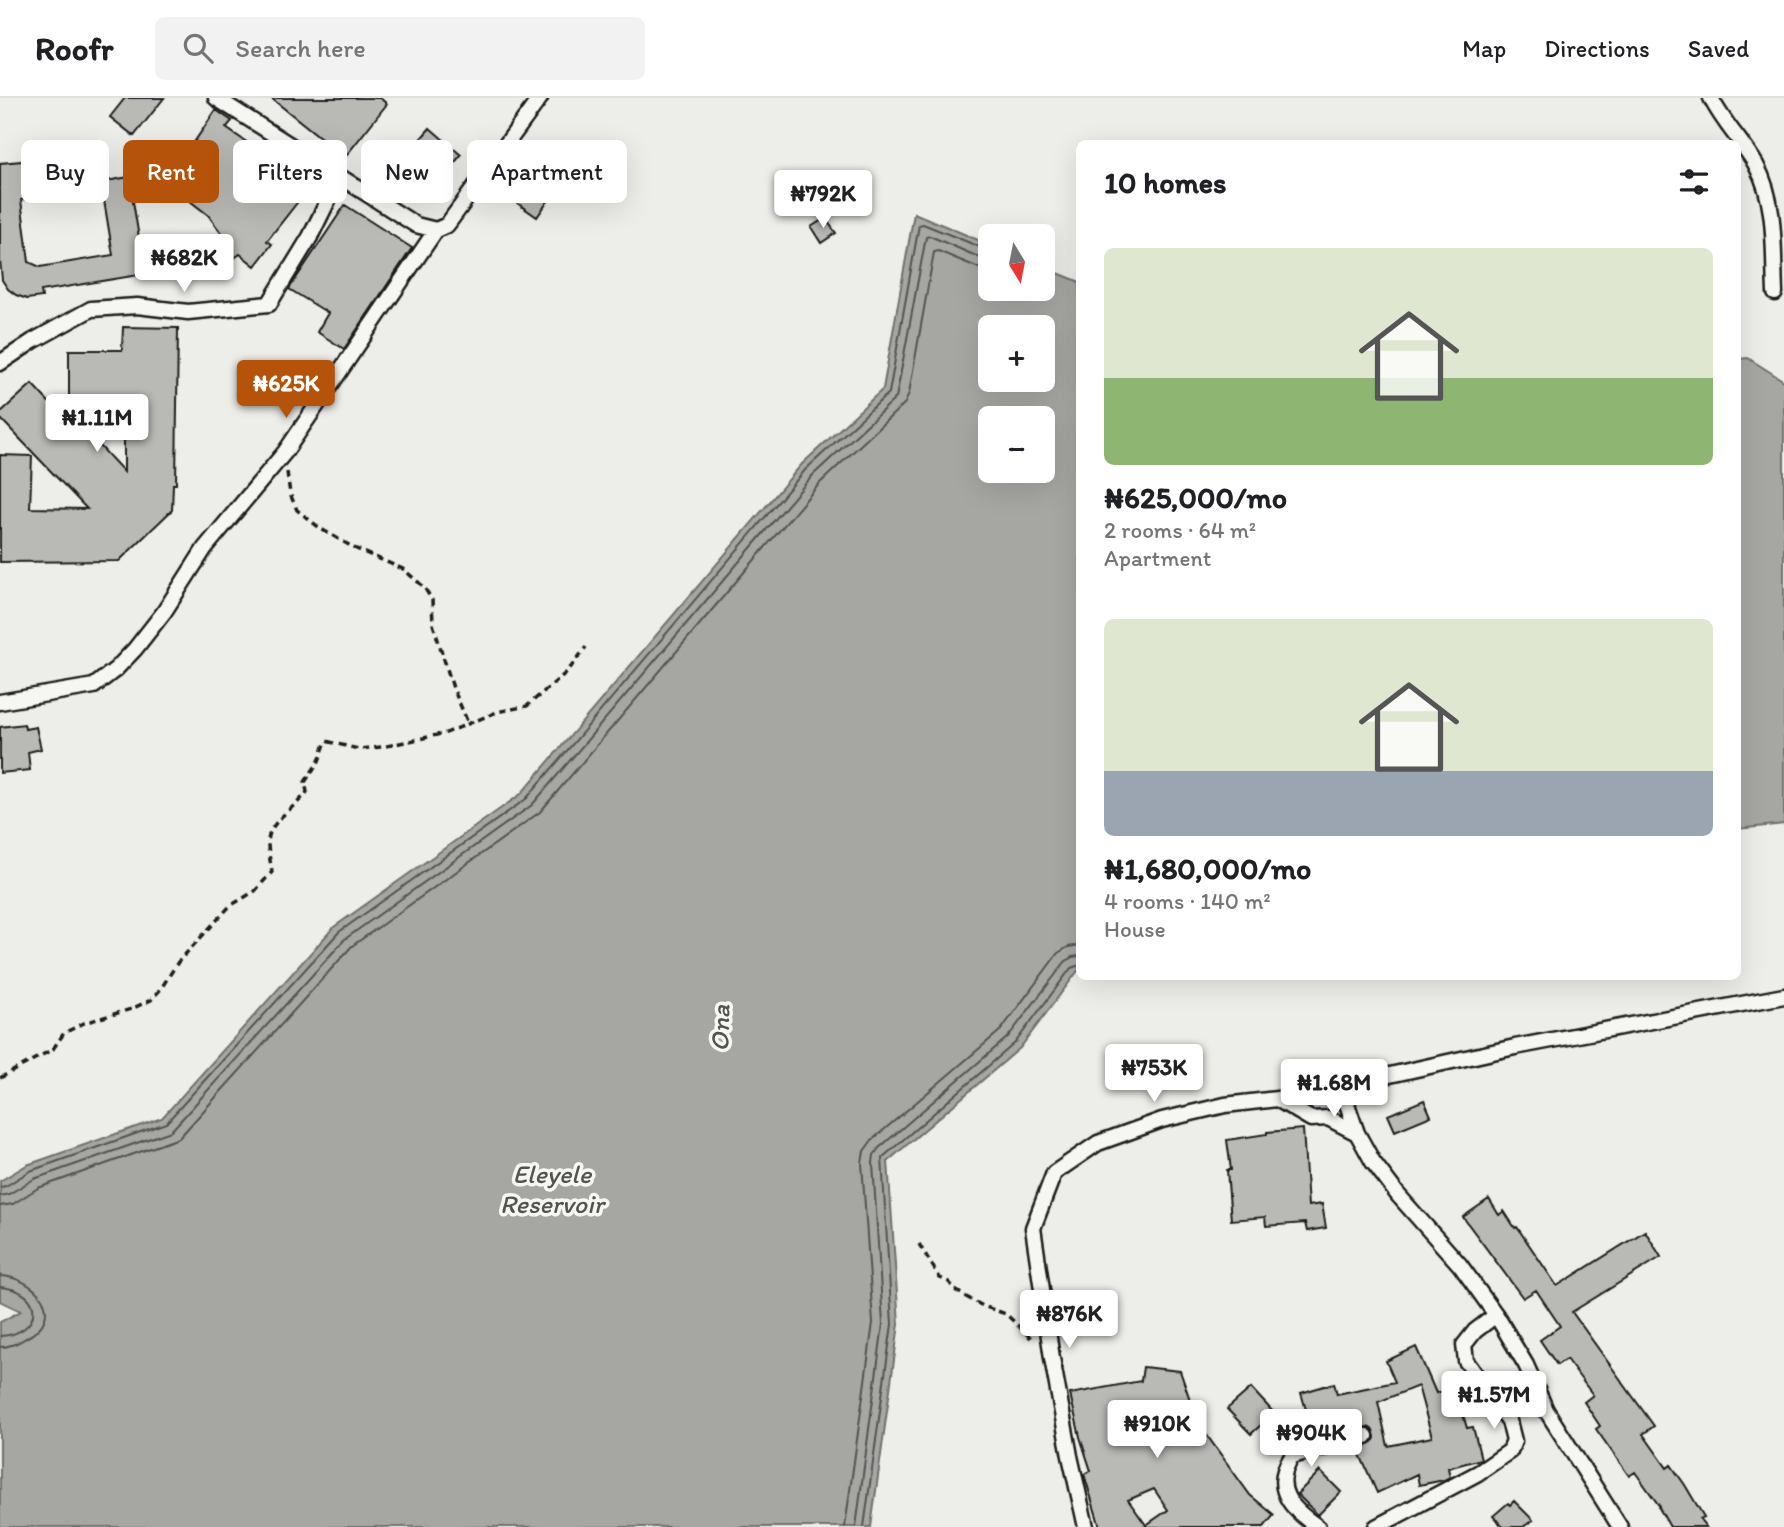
<!DOCTYPE html>
<meta charset="utf-8">
<style>
:root{--surface:#fff;--page:#f2f2f2;--text:#202124;--muted:#757577;--line:#e0e0e0;--accent:#b45309}
body{margin:0;font-family:Itim,sans-serif;background:var(--page);color:var(--text);height:100vh;display:flex;flex-direction:column;font-size:26px;white-space:nowrap}
*{box-sizing:border-box;margin:0}
p{font-size:23px;color:var(--muted)}
.icon{flex:none;width:38px;height:38px;fill:none;stroke:currentColor;stroke-width:2;stroke-linecap:round;stroke-linejoin:round}
.map{position:relative;flex:1;overflow:hidden}
.side{position:absolute;left:1076px;top:42px;width:665px;height:840px;display:flex;flex-direction:column;background:var(--surface);border-radius:10px;box-shadow:0 7px 28px #0002}
.side>*{flex:none}
.top-card{position:absolute;left:21px;top:42px;width:665px;height:63px;display:flex;gap:14px}
.needle{width:46px;rotate:170deg}
.buttons{position:absolute;left:978px;top:126px;display:grid;gap:14px}
.buttons a{display:grid;place-items:center;width:77px;height:77px;border-radius:10px;background:var(--surface);box-shadow:0 7px 28px #0002;font-size:35px}
.price{position:absolute;translate:-50% -60px;padding:0 16px;border-radius:7px;background:#fff;color:#222;font-size:23px;line-height:46px;filter:drop-shadow(0 2px 4px #0008)}
.price::after{content:'';position:absolute;left:50%;top:42px;width:21px;height:16px;margin-left:-10px;background:inherit;clip-path:polygon(0 0,100% 0,50% 100%)}
.price.selected{background:var(--accent);color:#fff}
ul{padding:0;list-style:none}
li{display:grid;align-content:center;gap:14px;height:371px;padding:0 28px}
li span{display:grid;place-items:center;height:217px;border-radius:10px;color:#555}
li>.icon{margin-inline-start:auto}
span .icon{width:126px;height:126px;fill:#fffc;stroke-width:1}
li b{font-size:30px}
h2{display:flex;justify-content:space-between;align-items:center;height:84px;padding:0 28px;font-size:30px}
.pill{padding:0 24px;border-radius:10px;background:var(--surface);box-shadow:0 7px 28px #0002;font-size:24px;line-height:63px}
.pill.selected{background:var(--accent);color:#fff}
header{display:flex;align-items:center;gap:42px;box-sizing:border-box;height:98px;padding:0 35px;background:var(--surface);border-bottom:2px solid var(--line)}
header strong{font-size:33px}
nav{display:flex;gap:38px;margin-inline-start:auto;font-size:24px}
.search{width:490px;height:63px;background:var(--page);display:flex;align-items:center;gap:18px;box-sizing:border-box;padding:0 24px;border-radius:10px;color:var(--muted);font-size:26px}
.map>svg:first-child{display:block}
.water{fill:#a6a6a3;stroke:#6f6f6d;stroke-width:2;fill-rule:evenodd}
.lines{fill:none;stroke-linecap:round;stroke-linejoin:round}
.shore{stroke:#535352;stroke-width:2}
.building{fill:#b9b9b6;stroke:#1c1c1c;stroke-width:2;fill-rule:evenodd}
.minor-casing{stroke:#1c1c1c;stroke-width:19}
.path{stroke:#1c1c1c;stroke-width:3.5;stroke-dasharray:7 5;stroke-linecap:butt}
.minor{stroke:#f6f6f2;stroke-width:14}
.labels{text-anchor:middle;dominant-baseline:central;stroke-width:7;stroke-linejoin:round;paint-order:stroke}
.water-label{font-size:26px;font-style:italic;fill:#535352;stroke:#f6f6f2}
</style>
<header>
<strong>Roofr</strong>
<div class="search"><svg class="icon" aria-label="search" viewBox="0 0 24 24"><circle cx="10" cy="10" r="6"/><path d="M15 15l6 6"/></svg>Search here</div>
<nav><a>Map</a><a>Directions</a><a>Saved</a></nav>
</header>
<div class="map">
<svg width="1784" height="1429" viewBox="0 0 1784 1429">
<rect width="100%" height="100%" fill="#edede9"/>
<filter id="ink" filterUnits="userSpaceOnUse"><feTurbulence type="fractalNoise" baseFrequency=".0143" numOctaves="2"/><feDisplacementMap in="SourceGraphic" scale="14" xChannelSelector="R" yChannelSelector="G"/><feConvolveMatrix kernelMatrix="1 2 1 2 8 2 1 2 1" color-interpolation-filters="sRGB"/></filter>
<g filter="url(#ink)">
<!-- water -->
<path class="water" d="M914,115L990,147V191H1043V169L1080,184V870L1020,950L888,1063L899,1226L871,1429H0V1224L21,1213L0,1203V1083L27,1067L162,1020L334,829L521,696L802,366L883,291ZM990,229H1043V282H990ZM990,320H1043V373H990Z
M1748,260L1784,283V726L1738,731V261Z"/>
<g class="lines">
<!-- shore -->
<path class="shore" d="M0,1089L6,1088L30,1073L166,1025L339,834L526,701L806,371L889,295L919,127L923,126L990,153
M0,1098L9,1096L34,1081L171,1033L345,841L532,707L813,377L896,300L926,139L930,138L983,161H990
M0,1108L13,1106L38,1090L179,1040L352,848L540,714L820,385L905,305L909,295L934,154L938,153L979,170L990,172
M0,1178C36,1179 68,1218 26,1240C17,1245 10,1249 0,1249
M0,1189C46,1192 43,1236 0,1238
M845,1429L873,1225L862,1065L864,1053L872,1042L1001,932L1058,855L1068,849L1080,847
M856,1429L883,1226L873,1065L874,1057L879,1050L1008,939L1065,864L1072,859L1080,858
M864,1429L892,1226L882,1060L1015,945L1071,870L1080,867"/>
</g>
<!-- building -->
<path class="building" d="M125,0H164L134,38L110,19Z
M271,0H380L387,6L345,59Z
M216,12L232,23L226,30L270,60L277,50L315,75L300,101L267,143L272,146L255,168L240,156L226,166L215,152L227,143L208,117L185,99L194,88L174,74Z
M430,30L461,57L429,95L397,68Z
M93,48L97,75L30,87L32,99L21,102L29,164L40,169L113,157L101,84L129,79L145,176L41,193L42,199L27,201L16,197L8,191L2,182L0,162V65L33,62Z
M517,62L557,90L537,119L497,91Z
M345,107L412,150L344,251L317,234L328,215L289,191Z
M825,120L836,135L821,145L811,129Z
M123,229L178,230L176,386H173L172,412L119,463L0,464V357L32,358L30,410L87,411L0,320V315L32,286L69,326V252H122ZM74,320L124,321V374Z
M24,626L25,631L36,629L41,651L28,654L30,672L0,675V629Z
M1424,1002L1431,1018L1395,1033L1388,1017Z
M1303,1031L1308,1108L1322,1106L1326,1130L1307,1133L1305,1125L1266,1128L1265,1119L1231,1122L1227,1072H1231L1227,1042L1267,1036V1034Z
M1489,1101L1499,1117L1504,1113L1515,1130L1517,1129L1557,1188L1645,1133L1661,1159L1572,1214L1654,1328L1643,1336L1667,1370L1671,1367L1685,1387L1704,1419L1700,1421L1706,1429H1670L1659,1410L1660,1409L1635,1374L1629,1378L1596,1331L1600,1328L1584,1304L1593,1297L1566,1261L1557,1267L1540,1242L1560,1228L1536,1192L1523,1200L1463,1119Z
M1416,1249L1436,1295L1455,1290L1467,1330L1473,1329L1481,1361L1448,1370L1450,1379L1444,1382L1419,1387L1417,1376L1377,1395L1357,1350L1373,1344L1375,1340L1373,1332L1368,1329L1353,1332L1351,1324L1313,1335L1301,1295L1334,1285L1337,1296L1395,1284L1386,1263ZM1418,1288L1432,1339L1388,1348L1378,1304Z
M1143,1269L1180,1273L1198,1325L1250,1397L1274,1417L1264,1429H1100L1084,1376L1091,1373L1080,1339L1070,1296L1141,1283ZM1154,1391L1168,1412L1146,1427L1128,1402Z
M1251,1290L1274,1315L1251,1336L1227,1311Z
M1320,1373L1341,1394L1318,1417L1297,1396Z
M1514,1403L1533,1422L1523,1429H1503L1493,1418L1508,1405L1510,1407Z"/>
<g class="lines">
<defs>
<path id="minor" d="M216,0L416,127L436,132
M1711,0C1723,25 1743,44 1756,67C1777,105 1773,153 1775,195
M0,265L33,243L91,211L137,208L188,214L269,206L310,139L339,80
M0,604L94,588L116,571L135,551L164,514L205,450L285,354L436,132L447,127L540,0
M1277,1001L1311,1021L1328,1020L1357,1035
M1086,1429L1070,1358L1052,1260L1033,1130L1054,1075L1098,1045L1162,1022L1225,1007L1277,1001L1354,985
M1318,1429C1291,1411 1271,1390 1292,1358L1366,1338
M1376,1429L1478,1375L1510,1353L1514,1343L1509,1323L1466,1263L1464,1247L1475,1233L1496,1217
M1620,1429L1546,1312L1526,1267L1496,1217L1460,1167L1398,1097L1373,1064L1357,1035L1347,1006L1354,985L1515,949L1784,898"/>
</defs>
<!-- minor casing -->
<use href="#minor" class="minor-casing"/>
<!-- path -->
<path class="path" d="M287,374L290,396L297,412L321,431L354,450L403,471L424,489L432,502L433,526L453,590L468,625
M0,980L53,951L64,935L84,925L131,911L151,902L160,892L178,864L230,808L255,793L272,774C271,765 268,755 268,746C267,723 295,711 307,694L305,684L319,663L326,643L358,651L382,649L446,635L497,614L527,608L568,573L586,549
M919,1146L940,1180L949,1184L955,1192L968,1200L983,1208L1006,1216L1033,1242"/>
<!-- minor -->
<use href="#minor" class="minor"/>
</g>
</g>
<g class="labels">
<!-- water labels -->
<g class="water-label">
<text transform="translate(720 930) rotate(-89)">Ona</text>
<text x="552" y="1076">Eleyele<tspan x="552" dy="30">Reservoir</tspan></text>
</g>
</g>
</svg>
<div class="buttons">
<a><svg class="needle" viewBox="-14 -14 28 28"><path d="M0-13l5 13h-10z" fill="#e53935"/><path d="M0 13l5-13h-10z" fill="#757577"/></svg></a>
<a>+</a>
<a>−</a>
</div>
<b class="price" style="left:823px;top:132px">₦792K</b>
<b class="price" style="left:184px;top:196px">₦682K</b>
<b class="price selected" style="left:286px;top:322px">₦625K</b>
<b class="price" style="left:97px;top:356px">₦1.11M</b>
<b class="price" style="left:1154px;top:1006px">₦753K</b>
<b class="price" style="left:1334px;top:1021px">₦1.68M</b>
<b class="price" style="left:1069px;top:1252px">₦876K</b>
<b class="price" style="left:1494px;top:1333px">₦1.57M</b>
<b class="price" style="left:1157px;top:1362px">₦910K</b>
<b class="price" style="left:1311px;top:1371px">₦904K</b>
<div class="top-card">
<a class="pill">Buy</a>
<a class="pill selected">Rent</a>
<a class="pill">Filters</a>
<a class="pill">New</a>
<a class="pill">Apartment</a>
</div>
<section class="side">
<h2>10 homes<svg class="icon" aria-label="filters" viewBox="0 0 24 24"><path d="M4 7h16M4 17h16"/><circle cx="9" cy="7" r="2"/><circle cx="15" cy="17" r="2"/></svg></h2>
<ul>
<li><span style="background:linear-gradient(#dfe7d0 60%,#8fb573 0)"><svg class="icon" aria-label="home" viewBox="0 0 24 24"><path d="M3 11l9-7 9 7M6 9v11h12V9"/></svg></span><div><b>₦625,000/mo</b><p>2 rooms · 64 m²</p><p>Apartment</p></div></li>
<li><span style="background:linear-gradient(#dfe7d0 70%,#9aa5b1 0)"><svg class="icon" aria-label="home" viewBox="0 0 24 24"><path d="M3 11l9-7 9 7M6 9v11h12V9"/></svg></span><div><b>₦1,680,000/mo</b><p>4 rooms · 140 m²</p><p>House</p></div></li>
</ul>
</section>
</div>
